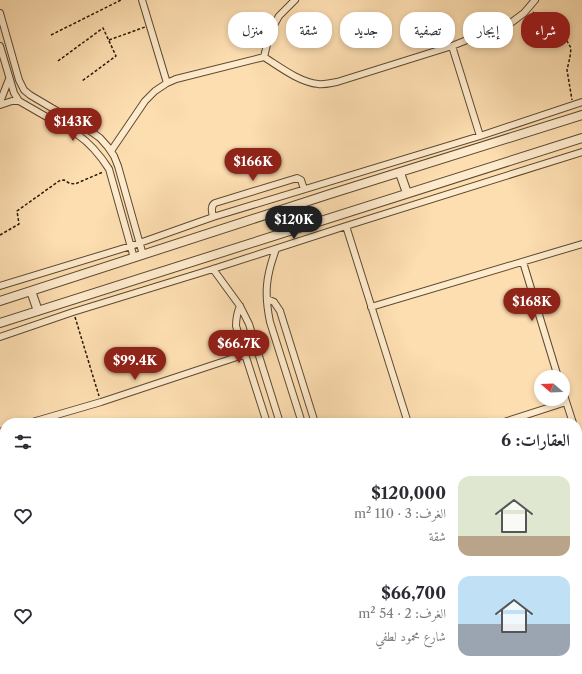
<!DOCTYPE html>
<html lang="ar">
<meta charset="utf-8">
<style>
:root{--surface:#fff;--page:#f7f7f7;--text:#2b2b33;--muted:#7c7c81;--accent:#8f2418}
body{margin:0;font-family:"Libre Caslon Text",Amiri,serif;background:var(--page);color:var(--text);direction:rtl;height:100vh;display:flex;flex-direction:column;font-size:15px;white-space:nowrap}
*{box-sizing:border-box;margin:0}
p{font-size:13px;color:var(--muted)}
.icon{flex:none;width:22px;height:22px;fill:none;stroke:currentColor;stroke-width:2;stroke-linecap:round;stroke-linejoin:round}
.map{position:relative;flex:1;overflow:hidden;direction:ltr}
.panel{position:absolute;left:0px;top:418px;width:582px;height:256px;display:flex;flex-direction:column;background:var(--surface);border-radius:16px 16px 0 0;box-shadow:0 2px 6px #0003;direction:rtl}
.panel>*{flex:none}
.banner{position:absolute;left:12px;top:12px;width:558px;height:36px;direction:rtl;display:flex;gap:8px}
.needle{width:26px;rotate:289deg}
.buttons{position:absolute;left:534px;top:370px;display:grid;gap:8px}
.buttons a{display:grid;place-items:center;width:36px;height:36px;border-radius:50%;background:var(--surface);box-shadow:0 2px 6px #0003;font-size:20px}
.price{position:absolute;translate:-50% -34px;padding:0 9px;border-radius:14px;background:var(--accent);color:#fff;font-size:13px;line-height:26px;filter:drop-shadow(0 1px 2px #0008)}
.price::after{content:'';position:absolute;left:50%;top:24px;width:12px;height:9px;margin-left:-6px;background:inherit;clip-path:polygon(0 0,100% 0,50% 100%)}
.price.current{background:#222;color:#fff}
ul{padding:0;list-style:none}
li{display:flex;align-items:center;gap:12px;height:100px;padding:0 12px}
li span{display:grid;place-items:center;flex:none;width:112px;height:80px;border-radius:12px;color:#555}
li>.icon{margin-inline-start:auto}
span .icon{width:48px;height:48px;fill:#fffc;stroke-width:1}
li b{font-size:17px}
h2{display:flex;justify-content:space-between;align-items:center;height:48px;padding:0 12px;font-size:17px}
.chip{padding:0 14px;border-radius:16px;background:var(--surface);box-shadow:0 2px 6px #0003;font-size:14px;line-height:36px}
.chip.current{background:var(--accent);color:#fff}
.map>svg:first-child{display:block}
.lines{fill:none;stroke-linecap:round;stroke-linejoin:round}
.minor-casing{stroke:#5c4a31;stroke-width:8}
.tertiary-casing{stroke:#5c4a31;stroke-width:10}
.path{stroke:#271806;stroke-width:1.5;stroke-dasharray:3 2;stroke-linecap:butt}
.minor{stroke:#feeacc;stroke-width:6}
.tertiary{stroke:#feeacc;stroke-width:8}
</style>
<div class="map">
<svg width="582" height="674" viewBox="0 0 582 674">
<rect width="100%" height="100%" fill="#fddeb1"/>
<filter id="stains"><feTurbulence type="fractalNoise" baseFrequency=".005" numOctaves="4"/><feColorMatrix values="0 0 0 0 .2 0 0 0 0 .09 0 0 0 0 .02 0 0 0 .5 -.17"/></filter>
<radialGradient id="worn" r=".72"><stop offset=".6" stop-color="#630" stop-opacity="0"/><stop offset="1" stop-color="#630" stop-opacity=".3"/></radialGradient>
<g class="lines">
<defs>
<path id="minor" d="M142,0L167,83
M0,13L19,80L24,90L30,95L89,130L100,138L108,147L114,156L118,166L143,255
M0,46L14,93L19,101L78,135C91,144 100,155 109,169L134,258
M452,46L480,136
M264,57L270,32L279,16L295,0
M0,102L9,79
M0,105L12,101H19
M111,151L145,101L155,91L167,83L176,79L264,57C280,67 299,82 318,84C324,85 331,83 337,82L452,46L512,22L524,13L535,0
M213,217C212,212 210,206 215,203L297,178L301,180L304,189
M346,226L408,423
M276,249C266,276 264,293 270,322L302,423
M523,262L558,377
M213,269L240,306L249,324L280,423
M0,286L131,246L213,217L480,136L582,102
M267,299L274,302L280,311L315,423
M240,306C237,313 236,318 236,326L267,423
M371,307L582,244
M0,337L73,312L213,269L346,226L582,152
M563,392L573,423
M29,423L101,402L246,354
M501,423L566,402
M0,432L5,430
M577,435L582,450
M577,500L582,498
M0,514L5,512
M577,595L582,594
M0,599L5,615
M0,648L5,663
M7,669L9,674
M22,669L23,674
M93,669L95,674
M187,669L188,674
M275,669L277,674
M344,669L346,674
M356,669L358,674
M378,669L380,674
M392,669L394,674
M485,669L487,674
M312,674L328,669"/>
<path id="tertiary" d="M400,173L407,193
M31,291L38,311
M0,301L330,194L582,115
M0,323L582,138"/>
</defs>
<!-- minor casing -->
<use href="#minor" class="minor-casing"/>
<!-- tertiary casing -->
<use href="#tertiary" class="tertiary-casing"/>
<!-- path -->
<path class="path" d="M533,12L541,23L550,32L567,41L571,48L570,57L567,70L572,100
M51,35L121,0
M109,40L145,27
M58,61L103,28L116,56L82,81
M0,235L19,224L17,211L59,181L64,180L69,183L75,184L103,172
M75,317L99,396"/>
<!-- minor -->
<use href="#minor" class="minor"/>
<!-- tertiary -->
<use href="#tertiary" class="tertiary"/>
</g>
<rect width="100%" height="100%" filter="url(#stains)"/>
<rect width="100%" height="100%" fill="url(#worn)"/>
</svg>
<div class="buttons">
<a><svg class="needle" viewBox="-14 -14 28 28"><path d="M0-13l5 13h-10z" fill="#e53935"/><path d="M0 13l5-13h-10z" fill="#7c7c81"/></svg></a>
</div>
<b class="price" style="left:73px;top:142px">$143K</b>
<b class="price" style="left:253px;top:182px">$166K</b>
<b class="price current" style="left:294px;top:240px">$120K</b>
<b class="price" style="left:532px;top:322px">$168K</b>
<b class="price" style="left:239px;top:364px">$66.7K</b>
<b class="price" style="left:135px;top:381px">$99.4K</b>
<div class="banner">
<a class="chip current">شراء</a>
<a class="chip">إيجار</a>
<a class="chip">تصفية</a>
<a class="chip">جديد</a>
<a class="chip">شقة</a>
<a class="chip">منزل</a>
</div>
<section class="panel">
<h2>العقارات: 6<svg class="icon" aria-label="filters" viewBox="0 0 24 24"><path d="M4 7h16M4 17h16"/><circle cx="9" cy="7" r="2"/><circle cx="15" cy="17" r="2"/></svg></h2>
<ul>
<li><span style="background:linear-gradient(#dfe7d0 75%,#b9a48a 0)"><svg class="icon" aria-label="home" viewBox="0 0 24 24"><path d="M3 11l9-7 9 7M6 9v11h12V9"/></svg></span><div><b>$120,000</b><p>الغرف: 3 · 110 m²</p><p>شقة</p></div><svg class="icon" aria-label="heart" viewBox="0 0 24 24"><path d="M12 20l-8-8c-3-5 5-10 8-4 3-6 11-1 8 4z"/></svg></li>
<li><span style="background:linear-gradient(#bfe0f5 60%,#9aa5b1 0)"><svg class="icon" aria-label="home" viewBox="0 0 24 24"><path d="M3 11l9-7 9 7M6 9v11h12V9"/></svg></span><div><b>$66,700</b><p>الغرف: 2 · 54 m²</p><p>شارع محمود لطفي</p></div><svg class="icon" aria-label="heart" viewBox="0 0 24 24"><path d="M12 20l-8-8c-3-5 5-10 8-4 3-6 11-1 8 4z"/></svg></li>
</ul>
</section>
</div>
